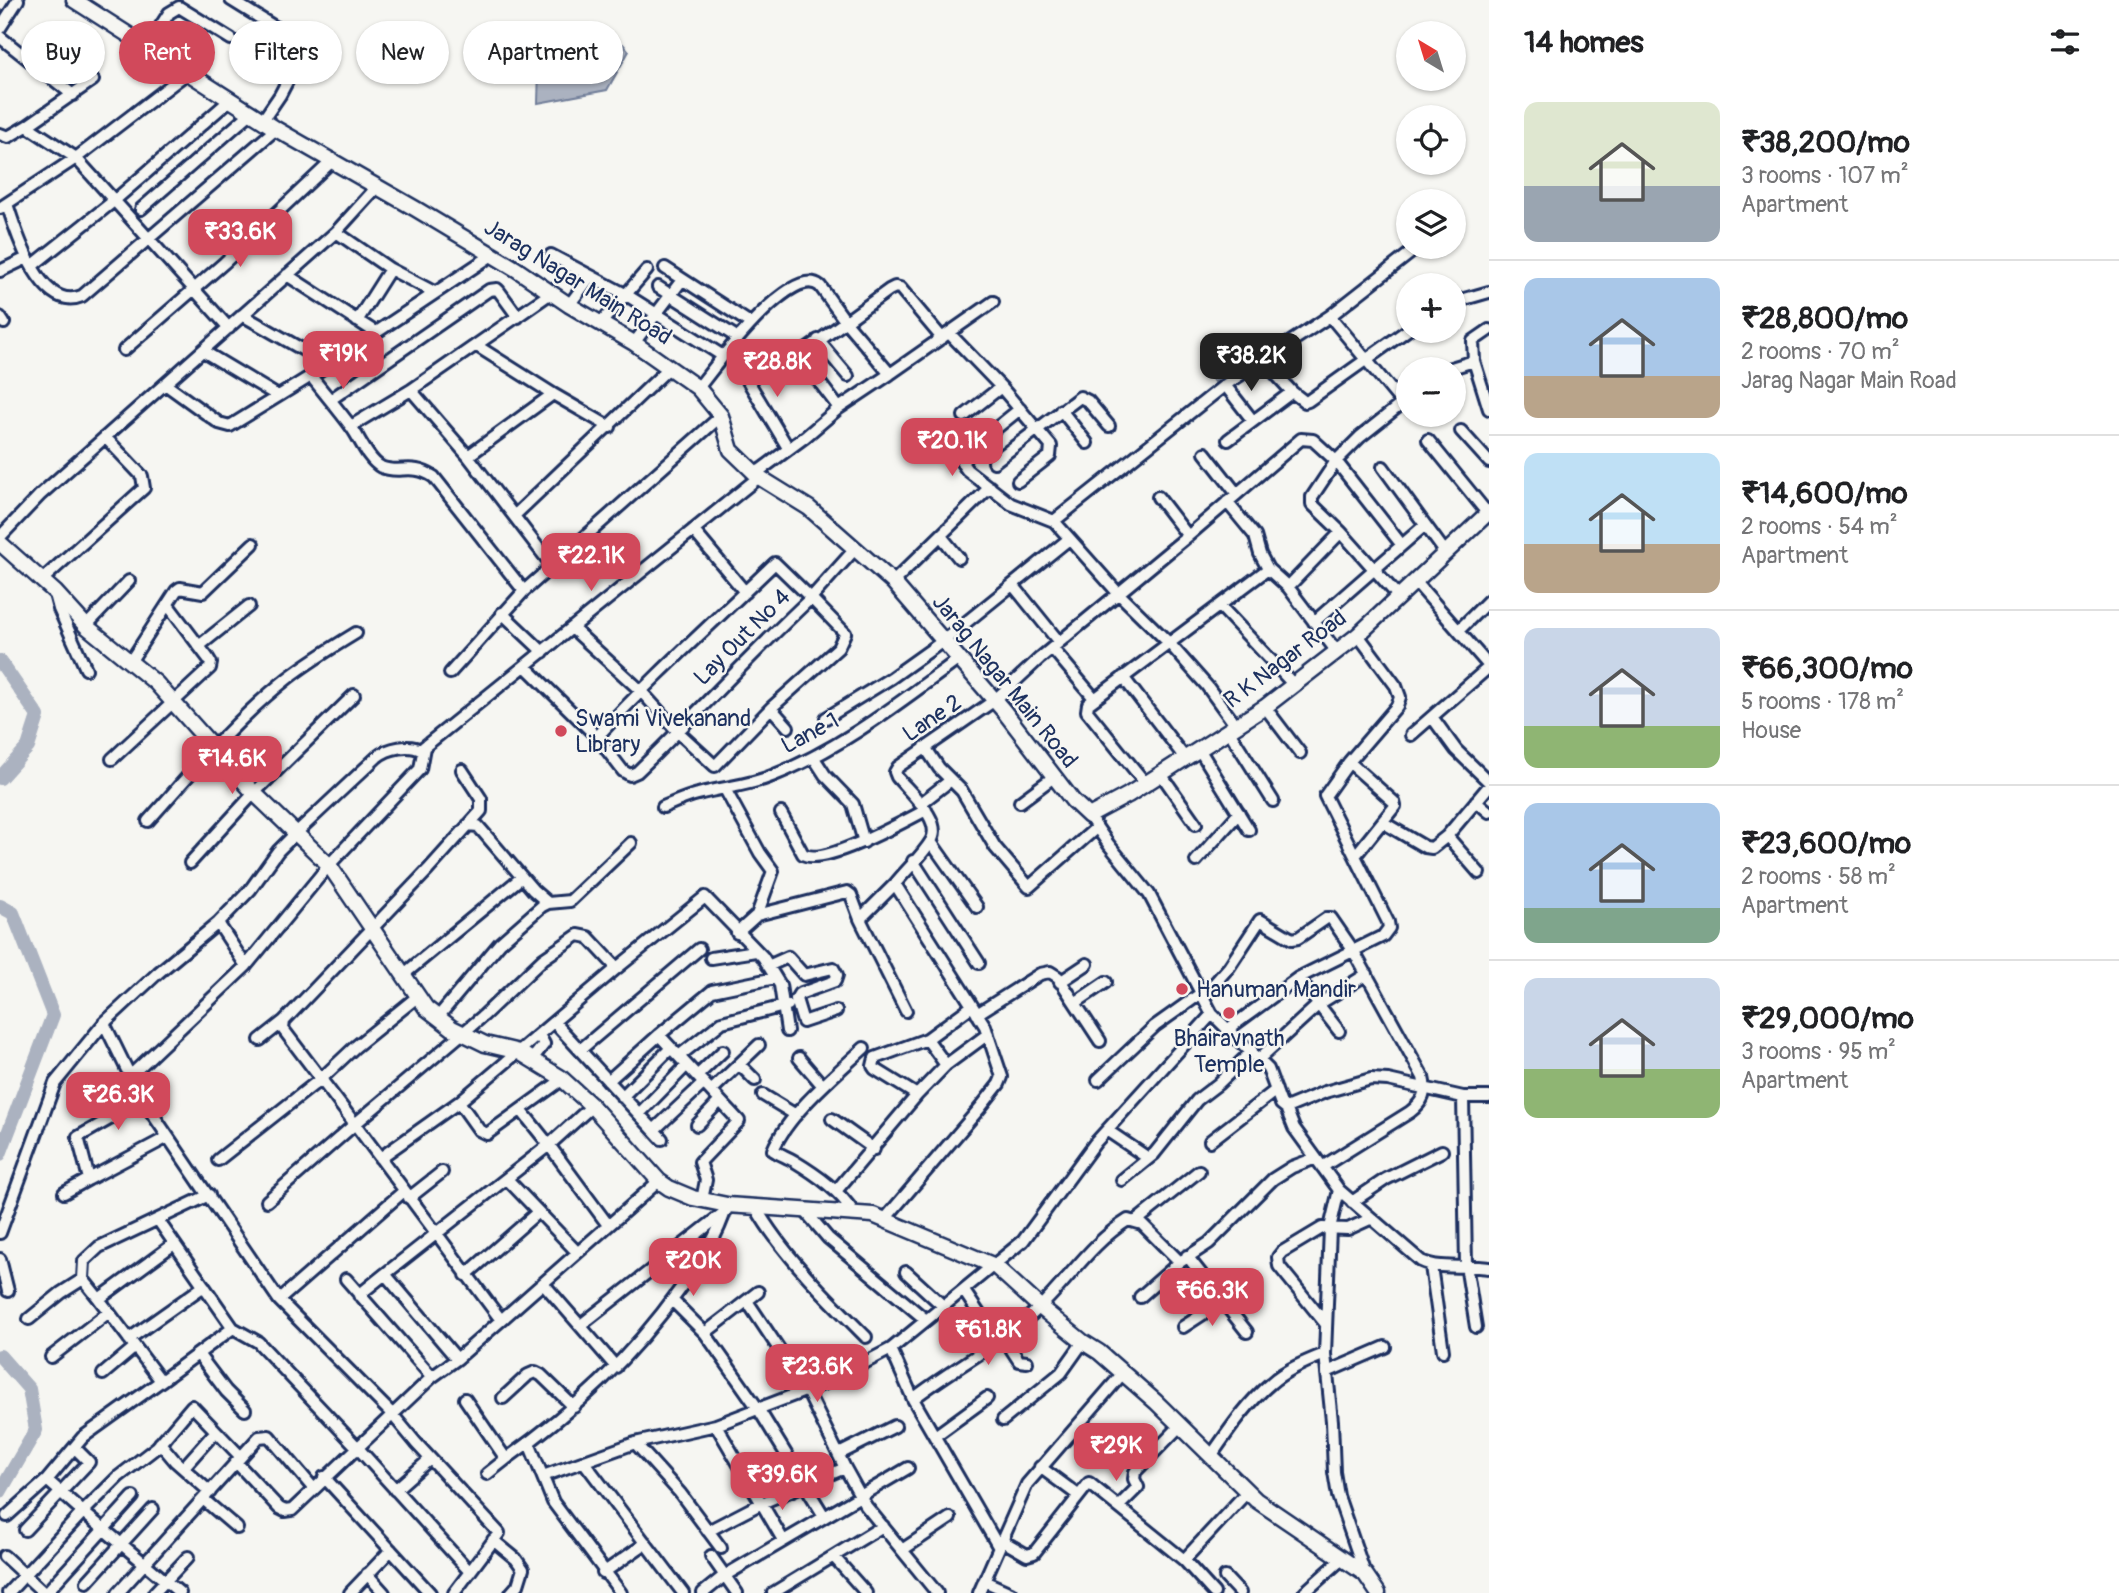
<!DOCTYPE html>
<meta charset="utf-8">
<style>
:root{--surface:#fff;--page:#f2f2f2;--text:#202124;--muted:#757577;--line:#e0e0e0;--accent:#d1495b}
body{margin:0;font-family:Pangolin,sans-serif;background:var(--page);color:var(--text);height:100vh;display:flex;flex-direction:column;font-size:26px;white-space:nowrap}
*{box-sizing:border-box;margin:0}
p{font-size:23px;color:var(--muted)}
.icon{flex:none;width:38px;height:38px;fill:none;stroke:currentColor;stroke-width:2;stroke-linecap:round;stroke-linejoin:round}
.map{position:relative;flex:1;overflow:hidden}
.drawer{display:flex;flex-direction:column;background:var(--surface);width:630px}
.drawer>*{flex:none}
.guide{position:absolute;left:21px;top:21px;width:665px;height:63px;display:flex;gap:14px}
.needle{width:46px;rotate:322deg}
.buttons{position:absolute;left:1396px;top:21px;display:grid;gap:14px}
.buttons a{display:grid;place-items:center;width:70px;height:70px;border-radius:50%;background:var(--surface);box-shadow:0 2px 5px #0004;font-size:35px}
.price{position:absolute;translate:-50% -60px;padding:0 16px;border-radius:14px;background:var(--accent);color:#fff;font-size:23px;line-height:46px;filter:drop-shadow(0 2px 4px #0008)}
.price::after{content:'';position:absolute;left:50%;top:42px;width:21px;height:16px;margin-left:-10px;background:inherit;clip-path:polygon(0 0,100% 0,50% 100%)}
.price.active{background:#222;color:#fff}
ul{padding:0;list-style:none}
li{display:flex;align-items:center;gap:21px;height:175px;padding:0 35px}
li+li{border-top:2px solid var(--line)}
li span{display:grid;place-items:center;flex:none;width:196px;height:140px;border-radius:14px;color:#555}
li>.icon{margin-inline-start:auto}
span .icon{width:84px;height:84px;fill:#fffc;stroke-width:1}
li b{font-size:30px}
h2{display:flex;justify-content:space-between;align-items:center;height:84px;padding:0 35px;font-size:30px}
.tag{padding:0 24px;border-radius:32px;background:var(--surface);box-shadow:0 2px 5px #0004;font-size:24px;line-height:63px}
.tag.active{background:var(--accent);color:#fff}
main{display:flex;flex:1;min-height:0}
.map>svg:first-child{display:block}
.green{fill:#d6d9dd;stroke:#78849e;stroke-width:2}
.water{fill:#abb2c0;stroke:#717e99;stroke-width:2}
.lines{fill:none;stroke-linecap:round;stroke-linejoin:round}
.river{stroke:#abb2c0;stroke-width:14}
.minor-casing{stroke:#1b2f5e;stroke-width:16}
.major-casing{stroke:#1b2f5e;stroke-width:19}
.minor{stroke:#f6f6f2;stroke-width:10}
.major{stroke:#f6f6f2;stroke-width:14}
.poi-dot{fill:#d1495b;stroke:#f6f6f2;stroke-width:2.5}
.labels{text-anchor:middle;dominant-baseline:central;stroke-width:5;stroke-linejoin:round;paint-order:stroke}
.street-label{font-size:23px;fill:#1b2f5e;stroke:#f6f6f2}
.poi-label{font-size:23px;fill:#1b2f5e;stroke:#f6f6f2;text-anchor:start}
</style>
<main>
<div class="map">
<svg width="1489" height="1593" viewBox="0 0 1489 1593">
<rect width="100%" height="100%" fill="#f6f6f2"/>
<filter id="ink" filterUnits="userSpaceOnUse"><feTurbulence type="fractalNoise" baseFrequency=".0143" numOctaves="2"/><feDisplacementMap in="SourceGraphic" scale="14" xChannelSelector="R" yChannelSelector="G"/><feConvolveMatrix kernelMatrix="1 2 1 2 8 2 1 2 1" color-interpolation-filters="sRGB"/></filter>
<g filter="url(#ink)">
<!-- green -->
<path class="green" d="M1229,342L1243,362L1214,382L1200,363Z"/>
<!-- water -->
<path class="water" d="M540,32L567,41L623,44L629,51L607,90L538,103Z"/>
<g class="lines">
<!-- river -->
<path class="river" d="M0,661L38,716L28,747L0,778
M0,906L13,913L53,1015L0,1154
M0,1356L29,1389L36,1430L0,1492"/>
<defs>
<path id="minor" d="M231,0L299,42L302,48V53L280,95L263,120
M0,28L18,0
M0,37L73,95
M147,47L169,13L179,7L231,39
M27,126L76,158L229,328
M0,134L8,137L27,126L93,80
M7,204C16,232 40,313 82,296L276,129
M0,208L76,158L187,73
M141,209L252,112
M336,232L390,269L434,292
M551,255L625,294L723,356
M32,266L115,200L230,100
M665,268L750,323
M0,271L27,258
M287,275L375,332
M658,287L738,338
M1454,302L1489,292
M569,305L591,276
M242,315L328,364
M1330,316L1402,403
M0,317L4,323
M357,321L390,269
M601,323L647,270
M1489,330L1473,341L1474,361L1489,409
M949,333L1001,387L1051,446L1050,456L1018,481
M818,340L848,376
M634,343L682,280
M477,346L553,394L610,427
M124,350L224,263L332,161
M203,351L278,396
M1262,359L1292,392L1305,402L1308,401L1409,329
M739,366L788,448
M1448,369L1474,361
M890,374L993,302
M311,376C324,393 339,410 352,428C360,439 368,460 381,467C400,475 411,462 434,477L524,591
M165,384L219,423L230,426L311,376L492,255
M1225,385L1253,421
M698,388C714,368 791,262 820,286L846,322L890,374L839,408L805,437L755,474
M411,390L468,456L553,567
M330,400L489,290L497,289L499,291L518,317
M839,408L801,358L802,353L889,290L895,287L900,288L942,338
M1020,409L974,446L962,463L967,470L1011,504L1054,521
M1061,410L1087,443
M964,416L1001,387
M351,426L411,390L551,293
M1461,431L1489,462
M1228,440L1292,392
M1428,440L1488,514
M1205,453L1237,494
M468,456L553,394
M994,462L1080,397L1088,401L1109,426
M1383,467L1445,552
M1158,497L1188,536
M1227,502L1255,536L1260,554L1268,569
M515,515L670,367
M693,530L745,592
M1341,532L1312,504V497L1336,461L1360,437L1409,398
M941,536L959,558
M0,537L40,495L336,232L376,188
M42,580L144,488L142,476L105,437
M1415,581L1489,666
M893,582L990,487
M1013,585L1059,642
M1288,587L1341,532L1398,596
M55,594L59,609L86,669
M1220,606L1294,685
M502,613L543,652
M1314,622L1425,525
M86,626L129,581
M573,629L640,690L678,732L715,766L771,708L838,648L845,633L811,598L855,549
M1459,630L1489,600
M199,646L249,606
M1052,648L1094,698
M130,662L176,591L180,588L203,592L253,544
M525,666L597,737L623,771L630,775L637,772C696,715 751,654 811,598L775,563C715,621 653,676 597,737
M450,673L524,591L721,416
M1123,677L1185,758
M1265,707L1300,753
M771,708L788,727
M1432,717L1456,750L1489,782
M826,718L891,678L943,641L1069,539
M1236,726L1207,686L1169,643L1118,593L1054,521L1225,385L1330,316L1413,251
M1229,731L1273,801
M1411,735L1489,667
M925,747L939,768L962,791L995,847L1029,887L1096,828
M1199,749L1249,830
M814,758L825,775L853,804L864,842
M112,759L210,668L211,663L208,658L168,605
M1349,762L1394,802L1395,806L1355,856
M1161,774L1196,824
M1146,784L1087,711L1088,704L1268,569L1288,587L1337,652
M725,789L760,853L773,871L757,915L737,933
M1476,801L1489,812
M1020,802L1055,776
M920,804L951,780
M663,807C675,802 686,797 698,794C723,787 748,786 772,776C841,749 900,702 959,659
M781,813L803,854C822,867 905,821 926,810
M1089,816L1109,845L1149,894L1212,1014L1268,1069L1281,1104L1286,1108L1325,1092L1371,1079L1388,1080L1463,1097H1489
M148,821C192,772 236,719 288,678C310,661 333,647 356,633
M1384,823L1425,847L1432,848L1447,836L1489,786
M468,825L478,826L533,890L548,903
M1447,836L1479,873
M931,842L977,907
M913,861L979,963
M1196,861L1239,813
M190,863L254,793L354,695
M895,884L860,919L906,1011
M757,915L847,892L851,895L860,919
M218,923L246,966
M711,958L756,951
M768,966L788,957L804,975L833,968L837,975L835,981L799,994L796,999L803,1022L836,1011
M403,975L522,877
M1298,978L1339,1031
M1060,982L1087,964
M1075,1003L1106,982
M977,1014L1040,974L1050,972L1058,977L1100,1041
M438,1017L500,943L542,906L548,903L570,901L631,843
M554,1022L662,1139
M1227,1030L1298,978L1383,936L1389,928L1388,922L1325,796L1349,762L1397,706L1400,697L1396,686L1358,635
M659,1035L739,1121L700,1162L706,1180L702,1200
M927,1039L946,1065
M260,1040L284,1021
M580,1050L699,949
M679,1056L722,1022L788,1005
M533,1058L544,1044L539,1035
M799,1058L823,1086
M1260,1058L1319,1004L1367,974
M739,1064L755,1080
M130,1076L104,1023L158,973L218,923L250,890L278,851L295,834L377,757C388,748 410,743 422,751
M697,1076L723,1051
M1098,1080L1155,1026L1214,984L1229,967L1260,920L1292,939L1298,938L1327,918H1331L1353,950L1423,1077C1427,1093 1423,1102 1410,1112L1322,1167
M608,1081L659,1035L712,991L775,978
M711,1091L759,1045
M763,1095L796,1115
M917,1095L875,1069L873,1066L875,1058L927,1039L972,1006
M622,1097L671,1048
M1463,1097L1466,1265L1476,1327
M459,1102L479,1130L487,1134L563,1079
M592,1106L549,1145L608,1225
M1286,1108L1294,1128L1339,1190L1421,1261C1440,1270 1467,1265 1489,1268
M639,1114L687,1065
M832,1119L874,1149
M697,1125L720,1101
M654,1130L704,1083
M1108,1131L1148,1158
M1210,1141L1276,1090
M380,1158L459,1102L617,968L705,897L763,957L780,985L787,1031
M218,1160L322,1078L355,1047L417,997
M89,1179L168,1137
M507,1179L577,1252
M1122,1180L1154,1154L1197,1100L1218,1084L1252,1051
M1339,1190L1330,1228L1325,1354L1332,1421L1334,1472L1338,1496L1365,1574
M836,1191L917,1095L946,1065L988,1034
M64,1193L89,1179L78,1137L143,1100
M409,1198L442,1172
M267,1201L355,1124L283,1029L284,1021L428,870L481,811V799L462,770
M1352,1202L1386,1179L1442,1151
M756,1208C782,1254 828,1299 866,1337
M805,1211L828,1238L926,1320
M854,1213C840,1191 817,1175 794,1161C787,1157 779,1154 773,1150C788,1114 835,1075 864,1048
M885,1219L980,1108L999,1084L1002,1077L985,1026L895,884C906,870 922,856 931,841C944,821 909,792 897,777L895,772L898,767L995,700L1040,658L1188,536L1301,439L1313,440L1336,461L1401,544
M158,1220L233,1328L161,1381L99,1299L174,1244
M1135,1222L1199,1171
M0,1233L55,1083L104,1023
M1187,1256L1247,1332
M0,1259L8,1291
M1431,1266L1443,1351
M906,1272L943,1306
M466,1275L538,1212
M83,1279L84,1261L99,1247L209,1195
M346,1279L432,1377
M543,1283L616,1367
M964,1291L998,1342
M359,1295L385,1274
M1140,1297L1180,1262L1209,1243L1273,1179L1292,1167L1316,1158
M279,1300L404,1191
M672,1300L705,1333L758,1292
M747,1301L807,1391L845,1468L866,1506L937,1593
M29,1319L61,1293L83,1279L99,1299
M501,1320L355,1124L483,1016L543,959L578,935L588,937L617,968
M1325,1323L1279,1266L1278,1257L1282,1252L1322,1228L1348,1229L1370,1219
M581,1325L726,1211
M1183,1327L1223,1301
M233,1328L258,1342L357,1447L470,1572
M705,1333L759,1410L824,1516
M1004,1338L1019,1361L1027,1362
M129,1339L204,1286
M891,1349L1023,1241L1095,1143L1212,1014
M198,1354L226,1391L245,1410
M51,1357L109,1312
M457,1359L385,1274L549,1145L521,1110
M1327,1372L1385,1347
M103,1374L135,1347
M503,1398L528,1375L535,1372L541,1375L574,1407
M465,1399L506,1459C576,1409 630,1359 681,1288C700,1262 718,1237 727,1205
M913,1399C954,1367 1002,1344 1040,1307C1070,1278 1091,1243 1128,1220L1142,1224L1180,1262
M1003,1420L1061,1373L1083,1342
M716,1425L783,1540
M935,1436L987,1398
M160,1443L175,1461L210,1492
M529,1443L553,1502L621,1593
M635,1443L680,1493L721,1548
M839,1454L895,1426
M1211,1456C1229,1430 1247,1403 1271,1383C1285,1370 1307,1361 1325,1354
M236,1462L279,1508L285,1511L292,1510L432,1377L457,1359L659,1181
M584,1462L683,1593
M1040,1467L1078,1495
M183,1468L216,1431
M487,1474L506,1459
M543,1476L635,1443L716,1425L828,1382L891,1349L913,1399L998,1546
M324,1477L430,1593
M47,1480L83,1512L118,1477L157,1447L192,1406L241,1457
M395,1490L430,1459
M203,1499L237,1528
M1119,1506L1138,1487L1134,1479L1135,1472L1180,1426
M7,1516L47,1480L83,1437L161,1381
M25,1530L89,1462L75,1448
M708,1531L762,1503L845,1468
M493,1540L516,1559L523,1569L518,1585L511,1593
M1001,1540L1027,1555L1034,1553L1089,1483L1184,1560L1214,1593
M902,1550L950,1518
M4,1556L44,1593
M711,1556L737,1593
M834,1557L866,1593
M1184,1560L1248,1491
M603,1573L646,1543
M367,1574L384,1593
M1225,1577L1240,1593
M984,1581L1011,1593
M87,1582L153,1509
M8,1593L83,1512L180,1593
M46,1593L133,1497
M118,1593L259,1437L269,1436L313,1488
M154,1593L188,1557
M350,1593L391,1550
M454,1593L499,1533L416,1443L392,1414L279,1300L143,1100L130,1076L246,966L329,865L416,773L420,769L424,747L759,477
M703,1593L724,1576L908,1468
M773,1593L883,1526
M979,1593L1027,1484L1123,1373
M1304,1593L1343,1558"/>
<path id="major" d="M74,0L276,129L416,209L516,269L569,305L634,343L698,388L721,416L731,450L759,477L809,508L893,582L1003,710L1073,801L1089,816L1128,795L1265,707L1358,635L1489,512
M0,543L55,592L86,626L156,683L254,793L329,865L426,1008L452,1028L485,1044L519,1052L560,1077L592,1106L659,1181L669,1188L693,1198L727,1205L873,1215L995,1266L1040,1307L1083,1342L1099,1352L1156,1402L1256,1500L1365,1574L1378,1593"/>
</defs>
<!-- minor casing -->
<use href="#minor" class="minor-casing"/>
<!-- major casing -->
<use href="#major" class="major-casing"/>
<!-- minor -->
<use href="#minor" class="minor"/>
<!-- major -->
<use href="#major" class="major"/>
</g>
</g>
<!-- markers -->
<g class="poi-dot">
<circle cx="561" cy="731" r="7"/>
<circle cx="1182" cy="989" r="7"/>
<circle cx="1229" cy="1013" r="7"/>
</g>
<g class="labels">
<!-- street labels -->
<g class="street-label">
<text transform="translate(578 282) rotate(32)">Jarag Nagar Main Road</text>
<text transform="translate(742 637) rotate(-45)">Lay Out No 4</text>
<text transform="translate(1285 659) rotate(-37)">R K Nagar Road</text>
<text transform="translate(1005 681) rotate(51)">Jarag Nagar Main Road</text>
<text transform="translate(932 718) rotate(-34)">Lane 2</text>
<text transform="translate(810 733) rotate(-28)">Lane 1</text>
</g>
<!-- poi labels -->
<g class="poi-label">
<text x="575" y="718">Swami Vivekanand<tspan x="575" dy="26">Library</tspan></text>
<text x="1196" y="989">Hanuman Mandir</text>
<text x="1229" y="1038" text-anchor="middle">Bhairavnath<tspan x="1229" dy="26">Temple</tspan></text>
</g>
</g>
</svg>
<div class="buttons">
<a><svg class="needle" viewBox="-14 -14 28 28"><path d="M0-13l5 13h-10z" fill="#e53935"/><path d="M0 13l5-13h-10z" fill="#757577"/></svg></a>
<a><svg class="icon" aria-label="locate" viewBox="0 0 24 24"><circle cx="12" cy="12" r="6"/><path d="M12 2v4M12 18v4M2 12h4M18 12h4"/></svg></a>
<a><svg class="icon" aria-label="layers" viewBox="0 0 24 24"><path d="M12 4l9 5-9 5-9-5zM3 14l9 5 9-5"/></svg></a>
<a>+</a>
<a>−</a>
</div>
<b class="price" style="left:240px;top:269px">₹33.6K</b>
<b class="price" style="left:343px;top:391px">₹19K</b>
<b class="price active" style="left:1251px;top:393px">₹38.2K</b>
<b class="price" style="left:777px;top:399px">₹28.8K</b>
<b class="price" style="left:952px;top:478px">₹20.1K</b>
<b class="price" style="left:591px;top:593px">₹22.1K</b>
<b class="price" style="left:232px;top:796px">₹14.6K</b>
<b class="price" style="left:118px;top:1132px">₹26.3K</b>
<b class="price" style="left:693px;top:1298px">₹20K</b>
<b class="price" style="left:1212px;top:1328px">₹66.3K</b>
<b class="price" style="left:988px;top:1367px">₹61.8K</b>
<b class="price" style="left:817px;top:1404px">₹23.6K</b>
<b class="price" style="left:1116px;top:1483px">₹29K</b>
<b class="price" style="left:782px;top:1512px">₹39.6K</b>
<div class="guide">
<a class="tag">Buy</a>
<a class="tag active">Rent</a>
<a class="tag">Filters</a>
<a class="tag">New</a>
<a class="tag">Apartment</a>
</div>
</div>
<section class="drawer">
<h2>14 homes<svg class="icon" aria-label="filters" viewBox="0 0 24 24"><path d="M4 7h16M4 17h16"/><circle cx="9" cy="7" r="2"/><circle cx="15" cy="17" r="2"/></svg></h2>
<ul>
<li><span style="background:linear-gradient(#dfe7d0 60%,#9aa5b1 0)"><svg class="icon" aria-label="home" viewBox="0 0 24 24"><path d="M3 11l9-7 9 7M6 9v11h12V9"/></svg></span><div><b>₹38,200/mo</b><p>3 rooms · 107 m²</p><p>Apartment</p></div></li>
<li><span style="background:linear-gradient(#a9c7e8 70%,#b9a48a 0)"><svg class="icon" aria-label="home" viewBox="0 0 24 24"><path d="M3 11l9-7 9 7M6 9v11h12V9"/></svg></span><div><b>₹28,800/mo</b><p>2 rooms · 70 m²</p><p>Jarag Nagar Main Road</p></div></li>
<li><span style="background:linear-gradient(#bfe0f5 65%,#b9a48a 0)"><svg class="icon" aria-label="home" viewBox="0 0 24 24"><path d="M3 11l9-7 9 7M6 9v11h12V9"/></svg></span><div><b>₹14,600/mo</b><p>2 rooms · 54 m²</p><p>Apartment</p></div></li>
<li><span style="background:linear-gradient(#c9d6e8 70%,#8fb573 0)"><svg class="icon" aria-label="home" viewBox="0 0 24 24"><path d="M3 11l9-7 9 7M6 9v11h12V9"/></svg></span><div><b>₹66,300/mo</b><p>5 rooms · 178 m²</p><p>House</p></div></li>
<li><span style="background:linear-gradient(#a9c7e8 75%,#7fa58c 0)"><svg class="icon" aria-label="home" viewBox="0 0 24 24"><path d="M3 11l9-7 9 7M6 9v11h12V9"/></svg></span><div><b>₹23,600/mo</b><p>2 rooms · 58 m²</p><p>Apartment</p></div></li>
<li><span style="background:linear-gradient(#c9d6e8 65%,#8fb573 0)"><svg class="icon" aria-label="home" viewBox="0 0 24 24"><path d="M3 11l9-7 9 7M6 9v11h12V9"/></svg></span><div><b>₹29,000/mo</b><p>3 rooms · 95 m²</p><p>Apartment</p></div></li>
</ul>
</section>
</main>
